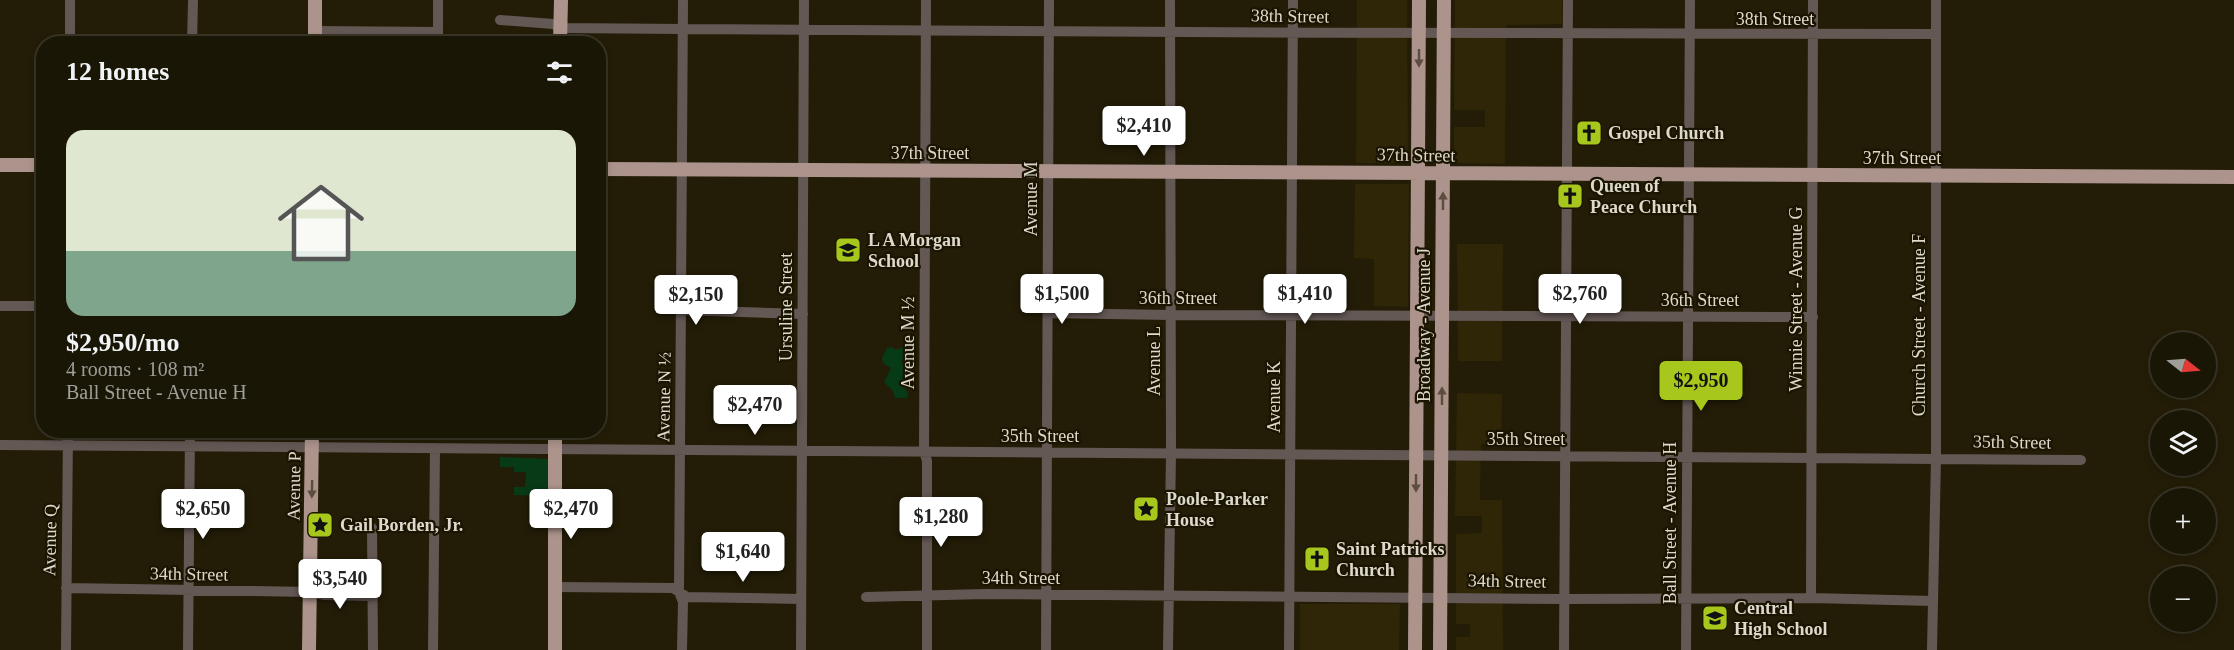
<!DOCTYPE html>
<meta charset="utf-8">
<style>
:root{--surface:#1a1605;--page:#231f0f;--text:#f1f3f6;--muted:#9f9f9a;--line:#383527;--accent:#a8c71c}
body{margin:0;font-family:"Times New Roman",serif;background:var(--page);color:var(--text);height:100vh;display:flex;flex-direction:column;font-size:22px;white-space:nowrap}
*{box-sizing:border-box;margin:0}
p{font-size:20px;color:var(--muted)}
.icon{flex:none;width:33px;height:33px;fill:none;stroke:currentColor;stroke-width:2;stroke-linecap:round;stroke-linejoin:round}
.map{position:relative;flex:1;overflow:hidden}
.panel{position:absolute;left:36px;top:36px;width:570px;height:402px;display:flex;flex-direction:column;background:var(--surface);border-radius:24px;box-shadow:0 3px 9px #0003,0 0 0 2px var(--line)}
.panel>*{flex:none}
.needle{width:39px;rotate:107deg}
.tools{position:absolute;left:2150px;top:332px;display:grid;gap:12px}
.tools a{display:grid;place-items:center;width:66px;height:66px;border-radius:50%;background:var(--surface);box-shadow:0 3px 9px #0003,0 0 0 2px var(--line);font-size:30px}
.price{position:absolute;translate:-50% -51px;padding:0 14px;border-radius:6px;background:#fff;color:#222;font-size:20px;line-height:39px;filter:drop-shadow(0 2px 3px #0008)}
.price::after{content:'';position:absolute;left:50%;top:36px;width:18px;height:14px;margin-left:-9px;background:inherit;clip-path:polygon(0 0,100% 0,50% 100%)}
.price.active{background:var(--accent);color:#111}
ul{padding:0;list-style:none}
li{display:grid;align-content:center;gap:12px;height:318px;padding:0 30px}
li+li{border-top:2px solid var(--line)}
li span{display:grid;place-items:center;height:186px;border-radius:18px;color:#555}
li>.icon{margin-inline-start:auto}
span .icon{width:108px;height:108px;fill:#fffc;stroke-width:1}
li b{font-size:26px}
h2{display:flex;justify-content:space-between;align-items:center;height:72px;padding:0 30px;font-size:26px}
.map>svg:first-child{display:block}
.built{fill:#2e2607}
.green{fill:#073a17}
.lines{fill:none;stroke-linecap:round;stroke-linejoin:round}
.minor{stroke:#645855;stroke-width:10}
.major{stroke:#ac938c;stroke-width:14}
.oneway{fill:#5c4d40}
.labels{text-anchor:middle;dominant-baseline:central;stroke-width:4.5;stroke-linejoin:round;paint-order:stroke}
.street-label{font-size:18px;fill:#ddd9cc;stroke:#1a1401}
.poi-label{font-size:18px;font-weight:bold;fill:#ddd9cc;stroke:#1a1401;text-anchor:start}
</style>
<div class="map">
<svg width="2234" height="650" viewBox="0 0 2234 650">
<rect width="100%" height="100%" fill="#231d07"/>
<!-- built -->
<path class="built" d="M1357,0H1407L1408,163H1356Z
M1455,0H1562V24L1506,25L1505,164L1454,163V127H1485V110H1454Z
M1355,184H1409L1408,307L1374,306V259L1354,258Z
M1457,244H1503L1502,361H1458Z
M1457,393L1502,394L1501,445L1481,444L1480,500H1502L1503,650H1456V637H1470V624H1456V534L1482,533V516H1455Z
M1300,604H1400L1399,650H1300Z"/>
<!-- green -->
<path class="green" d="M906,346L912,349L911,357L901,360L903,365L911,374L899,382L900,386L905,388L908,394L907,398H895L893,391L884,382L891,368L884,364L882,358L887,348L891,347L896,350Z
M500,457L550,459L548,496L514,495V487H525L526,472H514V467H500Z"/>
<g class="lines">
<!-- minor -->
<path class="minor" d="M926,0L924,451L927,461V650
M500,20L553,24L561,28L683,29C1101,30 1518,36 1936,34
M315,31L438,32
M70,44V0
M192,44L193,0
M438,44V0
M0,306H44
M681,310L803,314
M1048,313L1171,315L1813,317
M0,445L2081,460
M372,528L373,650
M556,587L673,588L687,597L801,599
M66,588L310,592L325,595L372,596
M866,597L985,594L1564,599L1811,598L1933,601
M1811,598L1813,0
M66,650L68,430
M188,650L190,430
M433,650L435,448
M682,650L683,602L679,592L683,0
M801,650L804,0
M1046,650L1049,0
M1168,650L1171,453L1170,0
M1289,650L1293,0
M1564,650L1568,0
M1686,650L1690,0
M1932,650L1936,458V0"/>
<!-- major -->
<path class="major" d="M315,44V0
M560,44L561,0
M0,165H44
M598,169L2234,177
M309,650L312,430
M555,650V430
M1415,650L1419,0
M1440,650L1444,0"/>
</g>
<!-- one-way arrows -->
<defs><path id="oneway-solid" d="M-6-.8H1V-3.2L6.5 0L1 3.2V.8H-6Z" transform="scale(1.5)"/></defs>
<g class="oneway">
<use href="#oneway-solid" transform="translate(1419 58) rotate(90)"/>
<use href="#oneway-solid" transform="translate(1443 201) rotate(-90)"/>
<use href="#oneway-solid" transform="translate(1442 396) rotate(-90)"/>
<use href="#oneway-solid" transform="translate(1416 483) rotate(90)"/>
<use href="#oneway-solid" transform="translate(312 489) rotate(91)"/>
</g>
<!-- icons -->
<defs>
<symbol id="church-square" viewBox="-11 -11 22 22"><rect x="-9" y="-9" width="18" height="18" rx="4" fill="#a8c71c" stroke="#1a1401"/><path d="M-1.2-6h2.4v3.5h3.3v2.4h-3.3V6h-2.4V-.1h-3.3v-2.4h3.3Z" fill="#111"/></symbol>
<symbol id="school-square" viewBox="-11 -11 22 22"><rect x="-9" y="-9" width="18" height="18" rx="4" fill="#a8c71c" stroke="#1a1401"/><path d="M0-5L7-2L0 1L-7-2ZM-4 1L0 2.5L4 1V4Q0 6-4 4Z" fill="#111"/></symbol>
<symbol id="sight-square" viewBox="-11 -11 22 22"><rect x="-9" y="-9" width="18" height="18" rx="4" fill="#a8c71c" stroke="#1a1401"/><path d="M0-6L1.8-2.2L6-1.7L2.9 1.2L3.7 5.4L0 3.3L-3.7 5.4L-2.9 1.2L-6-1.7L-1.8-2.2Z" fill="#111"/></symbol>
</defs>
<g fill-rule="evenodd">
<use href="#church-square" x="1574" y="118" width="30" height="30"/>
<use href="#church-square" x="1555" y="181" width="30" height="30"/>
<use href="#school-square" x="833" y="235" width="30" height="30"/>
<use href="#sight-square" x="1131" y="494" width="30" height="30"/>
<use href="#sight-square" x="305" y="510" width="30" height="30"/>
<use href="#church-square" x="1302" y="544" width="30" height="30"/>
<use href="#school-square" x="1700" y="603" width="30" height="30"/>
</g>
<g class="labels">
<!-- street labels -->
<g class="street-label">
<text transform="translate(1290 16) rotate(1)">38th Street</text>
<text x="1775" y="19">38th Street</text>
<text x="930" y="153">37th Street</text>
<text transform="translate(1416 155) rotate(1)">37th Street</text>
<text x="1902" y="158">37th Street</text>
<text transform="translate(1031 199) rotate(-90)">Avenue M</text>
<text x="1178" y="298">36th Street</text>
<text transform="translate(1796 299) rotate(-90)">Winnie Street - Avenue G</text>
<text x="1700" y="300">36th Street</text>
<text transform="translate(786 307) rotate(-90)">Ursuline Street</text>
<text transform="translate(1424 325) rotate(-90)">Broadway - Avenue J</text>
<text transform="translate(1919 325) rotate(-90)">Church Street - Avenue F</text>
<text transform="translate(908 343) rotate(-90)">Avenue M ½</text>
<text transform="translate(1154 361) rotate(-90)">Avenue L</text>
<text transform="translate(664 397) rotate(-89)">Avenue N ½</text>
<text transform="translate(1274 397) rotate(-90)">Avenue K</text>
<text x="1040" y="436">35th Street</text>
<text x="1526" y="439">35th Street</text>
<text transform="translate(2012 442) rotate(1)">35th Street</text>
<text transform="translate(294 486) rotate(-89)">Avenue P</text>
<text transform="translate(1670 523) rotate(-90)">Ball Street - Avenue H</text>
<text transform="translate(50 540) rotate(-89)">Avenue Q</text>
<text transform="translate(189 574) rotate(1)">34th Street</text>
<text x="1021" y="578">34th Street</text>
<text transform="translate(1507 581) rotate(1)">34th Street</text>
</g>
<!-- poi labels -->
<g class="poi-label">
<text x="1608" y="133">Gospel Church</text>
<text x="1590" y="186">Queen of<tspan x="1590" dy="21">Peace Church</tspan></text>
<text x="868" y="240">L A Morgan<tspan x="868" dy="21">School</tspan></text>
<text x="1166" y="499">Poole-Parker<tspan x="1166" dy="21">House</tspan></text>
<text x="340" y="525">Gail Borden, Jr.</text>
<text x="1336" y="549">Saint Patricks<tspan x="1336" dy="21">Church</tspan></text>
<text x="1734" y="608">Central<tspan x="1734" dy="21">High School</tspan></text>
</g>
</g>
</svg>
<div class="tools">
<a><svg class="needle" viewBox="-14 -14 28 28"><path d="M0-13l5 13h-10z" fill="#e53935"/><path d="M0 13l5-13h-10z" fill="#9f9f9a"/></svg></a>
<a><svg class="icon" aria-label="layers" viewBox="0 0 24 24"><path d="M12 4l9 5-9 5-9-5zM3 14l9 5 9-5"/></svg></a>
<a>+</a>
<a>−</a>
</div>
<b class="price" style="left:1144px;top:157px">$2,410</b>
<b class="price" style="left:1062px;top:325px">$1,500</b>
<b class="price" style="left:1305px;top:325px">$1,410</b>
<b class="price" style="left:1580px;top:325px">$2,760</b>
<b class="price" style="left:696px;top:326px">$2,150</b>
<b class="price active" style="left:1701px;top:412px">$2,950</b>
<b class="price" style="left:755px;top:436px">$2,470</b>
<b class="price" style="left:203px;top:540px">$2,650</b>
<b class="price" style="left:571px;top:540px">$2,470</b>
<b class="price" style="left:941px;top:548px">$1,280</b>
<b class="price" style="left:743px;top:583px">$1,640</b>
<b class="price" style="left:340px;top:610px">$3,540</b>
<section class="panel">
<h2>12 homes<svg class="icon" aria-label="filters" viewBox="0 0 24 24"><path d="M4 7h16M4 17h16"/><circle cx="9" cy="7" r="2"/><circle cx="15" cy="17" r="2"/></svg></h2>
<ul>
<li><span style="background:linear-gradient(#dfe7d0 65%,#7fa58c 0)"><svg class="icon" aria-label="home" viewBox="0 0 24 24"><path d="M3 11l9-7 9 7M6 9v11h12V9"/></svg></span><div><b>$2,950/mo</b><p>4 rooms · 108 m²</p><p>Ball Street - Avenue H</p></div></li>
</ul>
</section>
</div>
